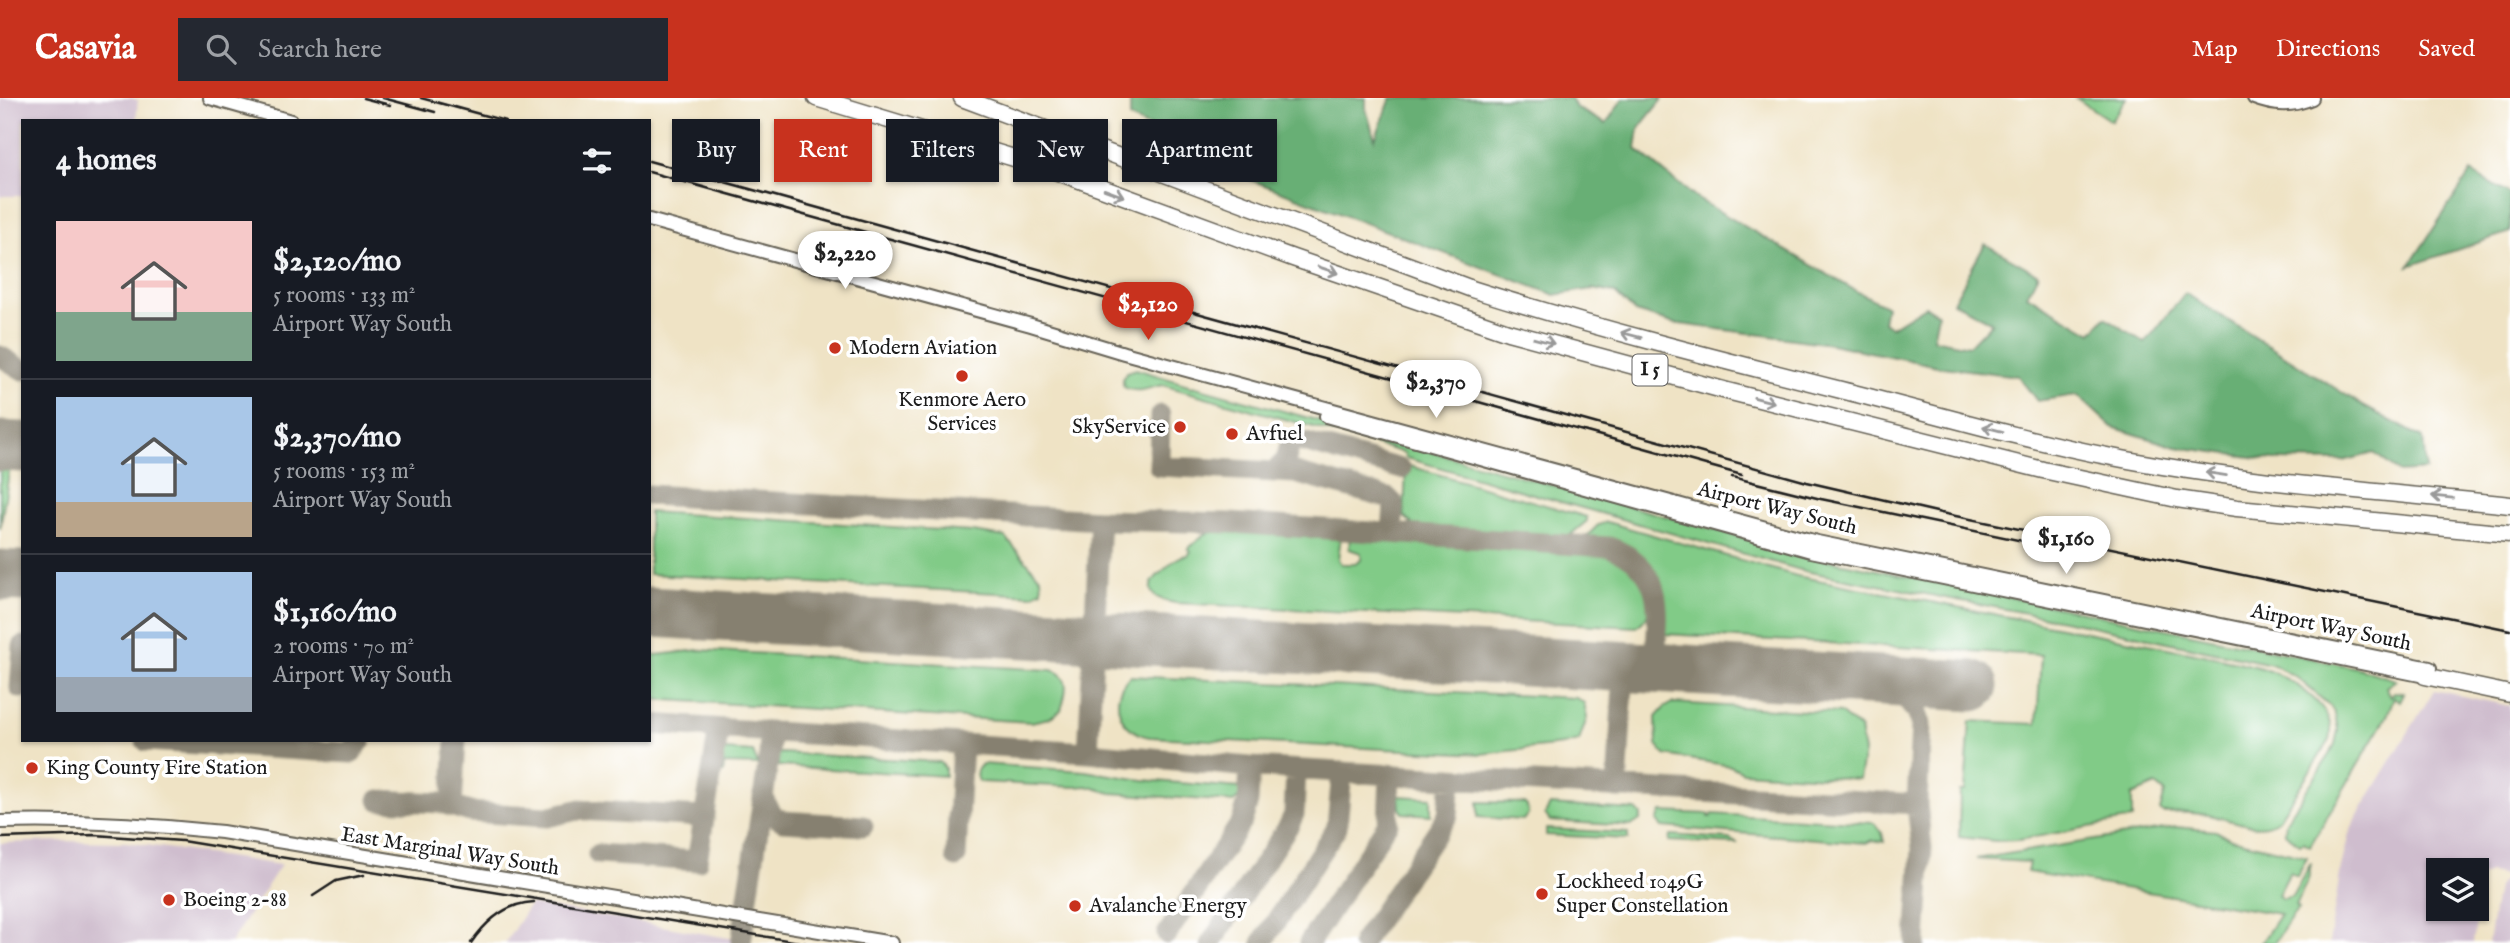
<!DOCTYPE html>
<meta charset="utf-8">
<style>
:root{--surface:#171b24;--page:#242831;--text:#f1f3f6;--muted:#9ea1a6;--line:#363941;--accent:#c8321e}
body{margin:0;font-family:"IM FELL English",serif;background:var(--page);color:var(--text);height:100vh;display:flex;flex-direction:column;font-size:26px;white-space:nowrap}
*{box-sizing:border-box;margin:0}
p{font-size:23px;color:var(--muted)}
.icon{flex:none;width:38px;height:38px;fill:none;stroke:currentColor;stroke-width:2;stroke-linecap:round;stroke-linejoin:round}
.map{position:relative;flex:1;overflow:hidden}
.panel{position:absolute;left:21px;top:21px;width:630px;height:623px;display:flex;flex-direction:column;background:var(--surface);border-radius:0px;box-shadow:0 2px 5px #0004}
.panel>*{flex:none}
.hud{position:absolute;left:672px;top:21px;width:665px;height:63px;display:flex;gap:14px}
.tools{position:absolute;left:2426px;top:760px;display:grid;gap:14px}
.tools a{display:grid;place-items:center;width:63px;height:63px;border-radius:0px;background:var(--surface);box-shadow:0 2px 5px #0004;font-size:35px}
.price{position:absolute;translate:-50% -60px;padding:0 16px;border-radius:24px;background:#fff;color:#222;font-size:23px;line-height:46px;filter:drop-shadow(0 2px 4px #0008)}
.price::after{content:'';position:absolute;left:50%;top:42px;width:21px;height:16px;margin-left:-10px;background:inherit;clip-path:polygon(0 0,100% 0,50% 100%)}
.price.current{background:var(--accent);color:#fff}
ul{padding:0;list-style:none}
li{display:flex;align-items:center;gap:21px;height:175px;padding:0 35px}
li+li{border-top:2px solid var(--line)}
li span{display:grid;place-items:center;flex:none;width:196px;height:140px;border-radius:0px;color:#555}
li>.icon{margin-inline-start:auto}
span .icon{width:84px;height:84px;fill:#fffc;stroke-width:1}
li b{font-size:30px}
h2{display:flex;justify-content:space-between;align-items:center;height:84px;padding:0 35px;font-size:30px}
.pill{padding:0 24px;border-radius:0px;background:var(--surface);box-shadow:0 2px 5px #0004;font-size:24px;line-height:63px}
.pill.current{background:var(--accent);color:#fff}
header{display:flex;align-items:center;gap:42px;box-sizing:border-box;height:98px;padding:0 35px;background:var(--accent);color:#fff}
header strong{font-size:33px}
nav{display:flex;gap:38px;margin-inline-start:auto;font-size:24px}
.search{width:490px;height:63px;background:var(--page);display:flex;align-items:center;gap:18px;box-sizing:border-box;padding:0 24px;border-radius:0px;color:var(--muted);font-size:26px}
.map>svg:first-child{display:block}
.industrial{fill:#cfbdce}
.green{fill:#81cb87;stroke:#4e7452;stroke-width:2}
.forest{fill:#68af74;stroke:#426648;stroke-width:2}
.lines{fill:none;stroke-linecap:round;stroke-linejoin:round}
.taxiway{stroke:#868070;stroke-width:21}
.runway{stroke:#868070;stroke-width:51}
.secondary-casing{stroke:#666257;stroke-width:16}
.primary-casing{stroke:#666257;stroke-width:16}
.highway-casing{stroke:#666257;stroke-width:19}
.secondary{stroke:#fff;stroke-width:12}
.primary{stroke:#fff;stroke-width:12}
.highway{stroke:#fff;stroke-width:16}
.rail{stroke:#1c1c1c;stroke-width:2.5}
.oneway{stroke:#999}
.poi-dot{fill:#c8321e;stroke:#fff;stroke-width:2.5}
.labels{text-anchor:middle;dominant-baseline:central;stroke-width:7;stroke-linejoin:round;paint-order:stroke}
.shield{fill:#fff;stroke:#606060;stroke-width:2}
.shield-label{font-size:19px;font-weight:bold;fill:#1c1c1c}
.poi-label{font-size:21px;fill:#1c1c1c;stroke:#fff;text-anchor:start}
.street-label{font-size:21px;fill:#1c1c1c;stroke:#fff}
</style>
<header>
<strong>Casavia</strong>
<div class="search"><svg class="icon" aria-label="search" viewBox="0 0 24 24"><circle cx="10" cy="10" r="6"/><path d="M15 15l6 6"/></svg>Search here</div>
<nav><a>Map</a><a>Directions</a><a>Saved</a></nav>
</header>
<div class="map">
<svg width="2510" height="845" viewBox="0 0 2510 845">
<rect width="100%" height="100%" fill="#fff"/>
<filter id="ink" filterUnits="userSpaceOnUse"><feTurbulence type="fractalNoise" baseFrequency=".0143" numOctaves="2"/><feDisplacementMap in="SourceGraphic" scale="14" xChannelSelector="R" yChannelSelector="G"/><feConvolveMatrix kernelMatrix="1 2 1 2 8 2 1 2 1" color-interpolation-filters="sRGB"/></filter>
<filter id="wash" filterUnits="userSpaceOnUse"><feTurbulence type="fractalNoise" baseFrequency=".00686" numOctaves="4" result="noise"/><feDisplacementMap in="SourceGraphic" scale="28" xChannelSelector="R" yChannelSelector="G"/><feGaussianBlur stdDeviation="1.57" result="paint"/><feColorMatrix in="noise" values="0 0 0 0 0 0 0 0 0 0 0 0 0 0 0 0 0 1.4 0 .05"/><feComposite in="paint" operator="in"/></filter>
<g filter="url(#wash)">
<rect width="100%" height="100%" fill="#efe3c5"/>
<!-- industrial -->
<path class="industrial" d="M0,0H131L138,2L136,23H23V98H0Z
M2434,592L2510,608V845H2488L2497,789L2500,784L2509,779L2490,775L2476,781V772H2438V810H2476V794L2480,798L2473,845H2329L2341,769L2349,736L2358,717Z
M65,743L126,744L281,767L230,845H0V745Z
M530,806L645,825L757,845H505Z"/>
<!-- green -->
<path class="green" d="M2076,0H2126L2111,23Z
M1136,271L1189,287L1191,290L1193,288L1813,459L2358,570L2396,582L2386,589L2391,598L2394,594L2404,595L2400,603L2394,599L2387,618L2310,748L2303,744L2300,746L2285,735L2286,723L2329,658L2335,647L2338,632L2335,616L2330,608L2295,578L2271,566L2083,526L1804,473L1406,360L1404,355L1371,345L1162,287C1150,290 1136,296 1124,289L1122,281L1127,274Z
M1406,367L1587,419V423L1569,438L1416,430L1404,418Z
M0,369H10L0,431Z
M649,414L973,434L1005,439L1041,480L1042,492L1032,497L649,476Z
M1607,424L1797,478L2220,560C2238,565 2258,567 2274,575C2298,585 2338,612 2330,642L2278,722C2258,736 2231,721 2208,717C2193,714 2178,714 2163,715L2160,713L2165,694L2156,687L2132,697V721L2019,742L1996,743L1959,739L1960,693H1965L1970,623L2037,626L2041,557L1664,536C1668,481 1647,447 1590,440L1588,437L1598,427Z
M1220,432L1341,438L1338,461L1341,466H1355L1361,462V455L1349,451L1350,439L1601,454C1632,460 1672,506 1636,529L1175,505C1148,500 1142,489 1165,471C1172,464 1178,458 1188,457L1191,453L1188,451L1205,436Z
M699,552L1051,572C1072,577 1066,596 1061,612L1049,620L1031,624L649,601V558Z
M1130,578L1576,600L1584,605L1587,620L1579,643L1563,647L1481,656L1150,639C1119,634 1107,600 1130,578Z
M1673,605L1840,615L1860,631L1864,654L1859,681L1743,674L1731,668L1665,657L1657,647L1656,619L1664,610Z
M725,652L753,654L758,667L724,666L723,675L718,674L721,658Z
M782,655L940,664L945,670V678L778,668V656Z
M982,666L1085,673L1143,682L1240,690V699L1233,704L1111,695L1087,688L1075,689L980,684L976,678L977,672Z
M1399,698L1431,700V717L1403,715L1400,710Z
M1478,704L1524,705L1527,708L1528,716L1523,722L1478,719Z
M1550,707L1636,712L1641,717L1640,722L1631,728L1550,723L1545,716Z
M1661,714L1709,716V719H1711L1712,716L1874,725L1882,735L1884,744L1872,742L1866,745L1662,729L1657,723Z
M2176,729L2216,733L2231,741L2307,759L2297,778L2290,774L2278,797L2283,801L2292,798L2311,765L2308,782L2295,807L2298,810L2274,845H2261L2280,816L2027,774L2029,764L1976,761Z
M1546,731L1628,735V741L1546,737Z
M1670,737L1729,741L1738,746L1669,743Z"/>
<!-- forest -->
<path class="forest" d="M1130,0H1366V11L1375,41L1391,0H1571L1576,10L1606,26L1623,0H1663L1639,30L1636,51L1696,100L1858,194L1886,208L1883,224L1891,229L1925,208L1938,216L1933,241L1969,248L1992,224L1953,204L1985,146L2038,176L2027,197L2092,235L2105,219L2145,245L2185,195L2365,309L2423,340L2426,372L2399,374L2374,355L2343,363L2274,362L2176,349L2112,329L2077,297L2037,303L2018,278L1942,269L1831,246L1672,225L1635,214L1615,195L1592,191L1555,197L1206,65L1181,44L1130,20Z
M2471,74L2510,97V134L2409,168Z"/>
<g class="lines">
<!-- taxiway -->
<path class="taxiway" d="M0,258L23,272
M1160,317L1159,368L1295,375L1388,400L1394,406L1392,435
M1275,373L1286,362L1290,346L1296,342L1401,371
M649,397L1100,422L1230,425L1609,449C1669,470 1658,518 1654,570
M1871,583L1895,590L1902,596L1917,615L1921,628L1917,706L1922,750L1916,845
M20,590L23,548
M649,626L1088,654L1250,669L1917,706
M146,643L352,655L361,642
M1088,654L1100,422
M1617,690L1624,569
M763,696C765,708 771,718 783,723L863,728
M379,702L441,705L470,714L547,719L577,712L704,719
M452,708L456,642
M598,756L697,763L719,631
M956,759L962,646
M1167,836L1242,723L1248,704L1250,669
M741,845L769,660L770,633
M1211,845L1289,727L1294,716L1296,672
M1262,845L1337,729L1342,674
M1309,845L1388,725L1390,676
M1362,845L1448,717L1451,680"/>
<!-- runway -->
<path class="runway" d="M0,348L23,349
M0,477L23,478
M649,514L1973,588"/>
</g>
</g>
<g filter="url(#ink)">
<g class="lines">
<defs>
<path id="secondary" d="M210,0L291,23
M2254,0C2274,8 2292,9 2312,0
M649,122L1031,227L1124,255L1817,444L2430,570
M1326,318L1811,453L2425,578"/>
<path id="primary" d="M0,724C75,722 148,726 222,734L892,845"/>
<path id="highway" d="M816,0L1047,70L1293,160L1508,234L1727,293L2043,372L2177,401L2237,410L2510,436
M962,0L1472,191C1598,231 1726,263 1853,295C1939,317 2025,342 2112,359C2244,385 2377,393 2510,407
M2425,578L2510,596"/>
</defs>
<!-- secondary casing -->
<use href="#secondary" class="secondary-casing"/>
<!-- primary casing -->
<use href="#primary" class="primary-casing"/>
<!-- highway casing -->
<use href="#highway" class="highway-casing"/>
<!-- secondary -->
<use href="#secondary" class="secondary"/>
<!-- primary -->
<use href="#primary" class="primary"/>
<!-- highway -->
<use href="#highway" class="highway"/>
<!-- rail -->
<path class="rail" d="M363,0L390,7
M383,0L435,14
M421,0L505,23
M649,63L1807,384L1941,415L2510,532
M649,74L1742,377
M1732,379L1821,401L2047,448
M0,740L95,737L182,743L805,845
M313,798L336,783L364,777
M471,845C486,823 506,805 534,804"/>
</g>
<!-- one-way arrows -->
<defs><path id="oneway-shaft" d="M-6 0H5M1.5-3L5.5 0L1.5 3" fill="none" stroke-width="1.6" stroke-linecap="round" stroke-linejoin="round" transform="scale(1.75)"/></defs>
<g class="oneway">
<use href="#oneway-shaft" transform="translate(1114 95) rotate(20)"/>
<use href="#oneway-shaft" transform="translate(1328 172) rotate(19)"/>
<use href="#oneway-shaft" transform="translate(1631 237) rotate(-165)"/>
<use href="#oneway-shaft" transform="translate(1544 243) rotate(15)"/>
<use href="#oneway-shaft" transform="translate(1764 302) rotate(14)"/>
<use href="#oneway-shaft" transform="translate(1993 331) rotate(-166)"/>
<use href="#oneway-shaft" transform="translate(2216 376) rotate(-171)"/>
<use href="#oneway-shaft" transform="translate(2442 399) rotate(-174)"/>
</g>
</g>
<!-- markers -->
<g class="poi-dot">
<circle cx="835" cy="250" r="7"/>
<circle cx="962" cy="278" r="7"/>
<circle cx="1180" cy="329" r="7"/>
<circle cx="1232" cy="336" r="7"/>
<circle cx="32" cy="670" r="7"/>
<circle cx="1542" cy="796" r="7"/>
<circle cx="169" cy="802" r="7"/>
<circle cx="1075" cy="808" r="7"/>
</g>
<g class="labels">
<!-- shield labels -->
<rect class="shield" x="1632.5" y="256.5" width="35" height="31" rx="5"/>
<g class="shield-label">
<text x="1650" y="272">I 5</text>
</g>
<!-- poi labels -->
<g class="poi-label">
<text x="849" y="250">Modern Aviation</text>
<text x="962" y="302" text-anchor="middle">Kenmore Aero<tspan x="962" dy="24">Services</tspan></text>
<text x="1166" y="329" text-anchor="end">SkyService</text>
<text x="1246" y="336">Avfuel</text>
<text x="46" y="670">King County Fire Station</text>
<text x="1556" y="784">Lockheed 1049G<tspan x="1556" dy="24">Super Constellation</tspan></text>
<text x="183" y="802">Boeing 2-88</text>
<text x="1089" y="808">Avalanche Energy</text>
</g>
<!-- street labels -->
<g class="street-label">
<text transform="translate(1777 411) rotate(14)">Airport Way South</text>
<text transform="translate(2331 530) rotate(12)">Airport Way South</text>
<text transform="translate(450 754) rotate(9)">East Marginal Way South</text>
</g>
</g>
</svg>
<div class="tools">
<a><svg class="icon" aria-label="layers" viewBox="0 0 24 24"><path d="M12 4l9 5-9 5-9-5zM3 14l9 5 9-5"/></svg></a>
</div>
<b class="price" style="left:845px;top:193px">$2,220</b>
<b class="price current" style="left:1148px;top:244px">$2,120</b>
<b class="price" style="left:1436px;top:322px">$2,370</b>
<b class="price" style="left:2066px;top:478px">$1,160</b>
<div class="hud">
<a class="pill">Buy</a>
<a class="pill current">Rent</a>
<a class="pill">Filters</a>
<a class="pill">New</a>
<a class="pill">Apartment</a>
</div>
<section class="panel">
<h2>4 homes<svg class="icon" aria-label="filters" viewBox="0 0 24 24"><path d="M4 7h16M4 17h16"/><circle cx="9" cy="7" r="2"/><circle cx="15" cy="17" r="2"/></svg></h2>
<ul>
<li><span style="background:linear-gradient(#f6c9c9 65%,#7fa58c 0)"><svg class="icon" aria-label="home" viewBox="0 0 24 24"><path d="M3 11l9-7 9 7M6 9v11h12V9"/></svg></span><div><b>$2,120/mo</b><p>5 rooms · 133 m²</p><p>Airport Way South</p></div></li>
<li><span style="background:linear-gradient(#a9c7e8 75%,#b9a48a 0)"><svg class="icon" aria-label="home" viewBox="0 0 24 24"><path d="M3 11l9-7 9 7M6 9v11h12V9"/></svg></span><div><b>$2,370/mo</b><p>5 rooms · 153 m²</p><p>Airport Way South</p></div></li>
<li><span style="background:linear-gradient(#a9c7e8 75%,#9aa5b1 0)"><svg class="icon" aria-label="home" viewBox="0 0 24 24"><path d="M3 11l9-7 9 7M6 9v11h12V9"/></svg></span><div><b>$1,160/mo</b><p>2 rooms · 70 m²</p><p>Airport Way South</p></div></li>
</ul>
</section>
</div>
